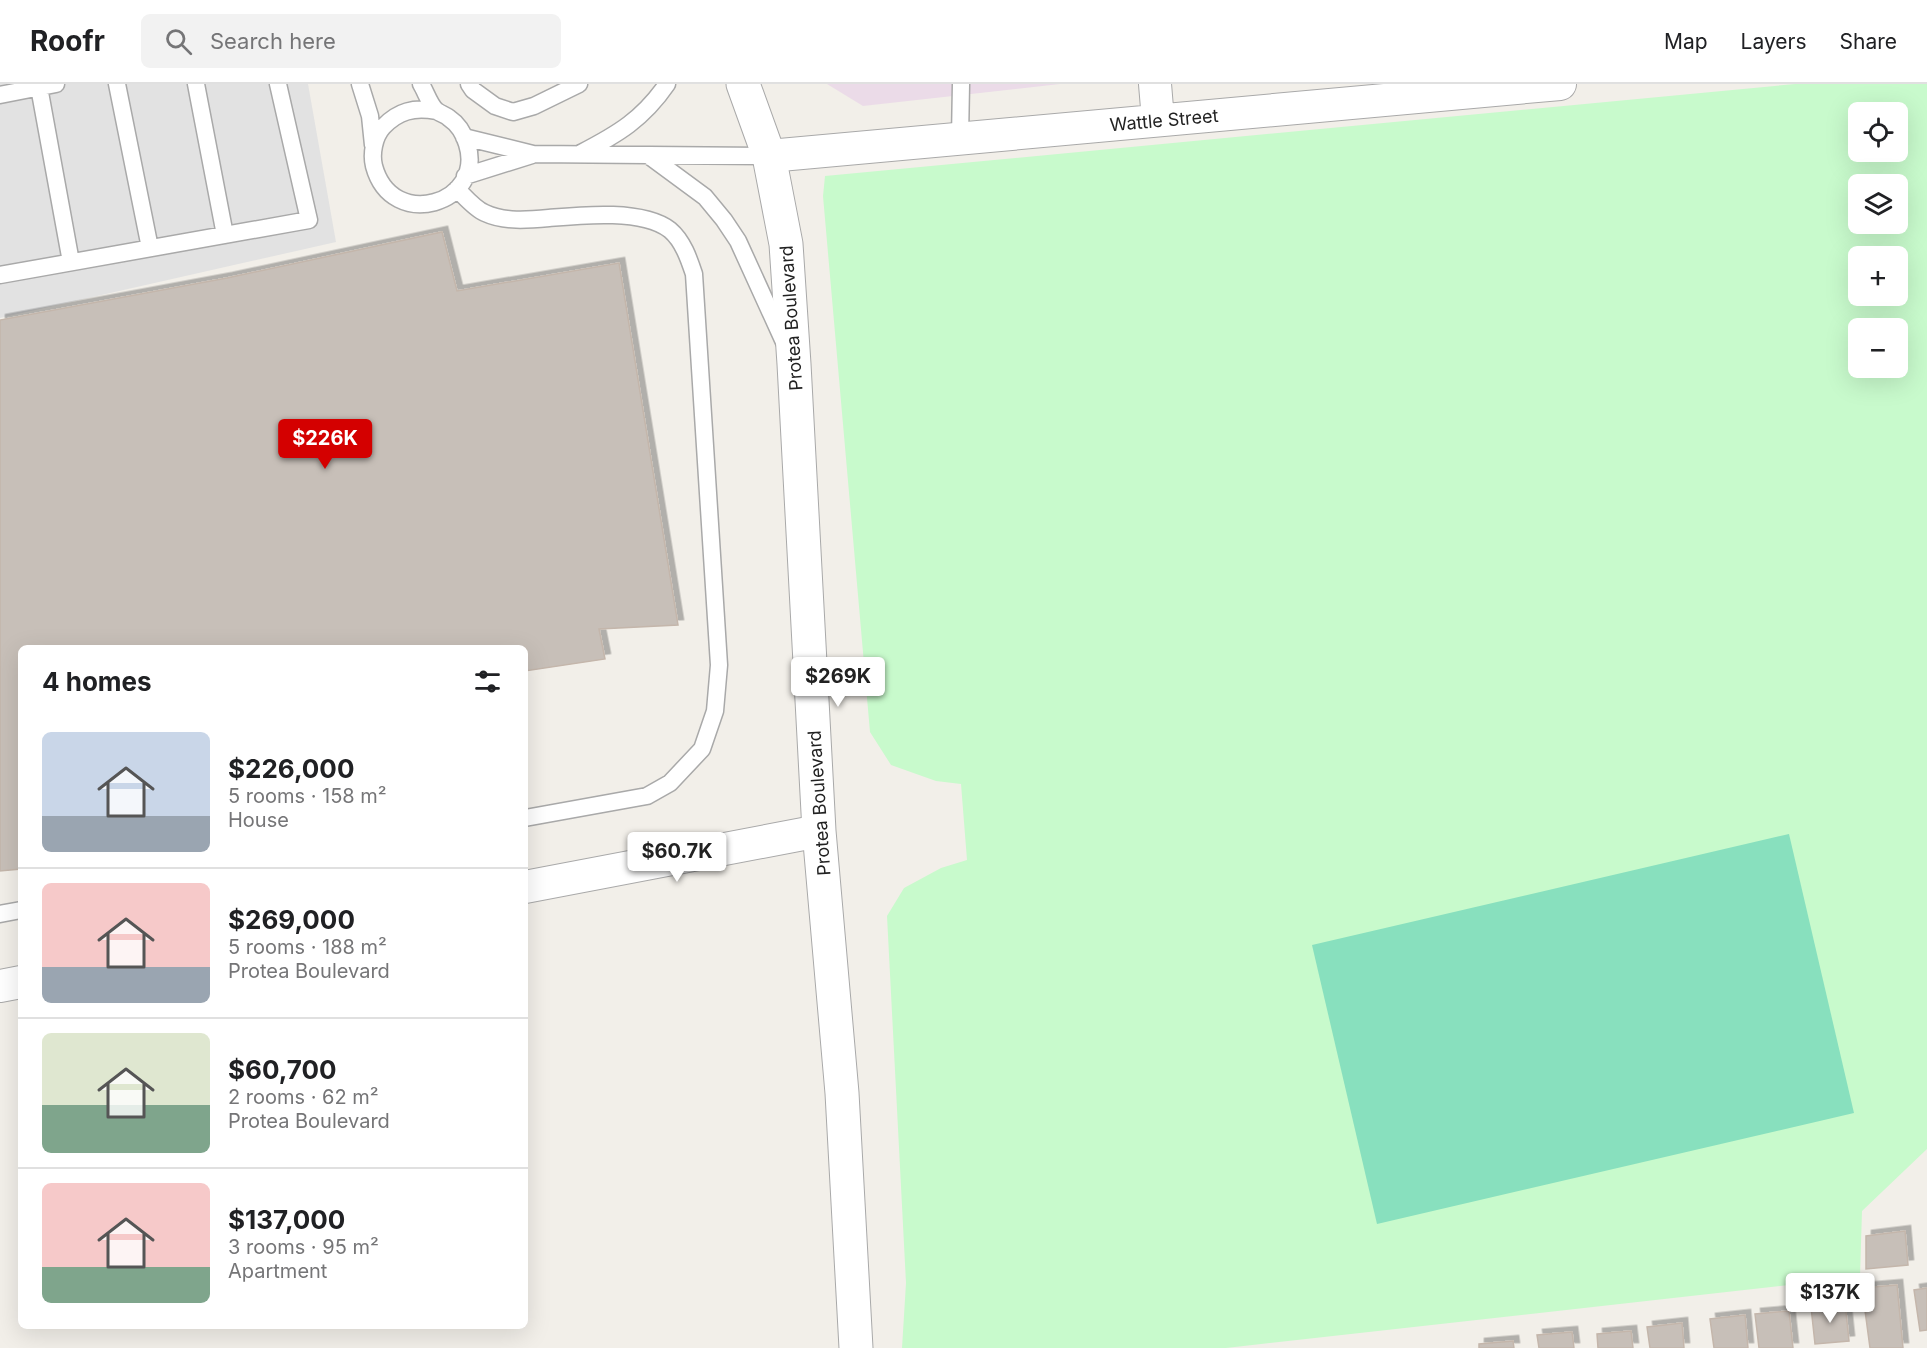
<!DOCTYPE html>
<meta charset="utf-8">
<style>
:root{--surface:#fff;--page:#f2f2f2;--text:#202124;--muted:#757577;--line:#e0e0e0;--accent:#d40000}
body{margin:0;font-family:Inter,sans-serif;background:var(--page);color:var(--text);height:100vh;display:flex;flex-direction:column;font-size:22px;white-space:nowrap}
*{box-sizing:border-box;margin:0}
p{font-size:20px;color:var(--muted)}
.icon{flex:none;width:33px;height:33px;fill:none;stroke:currentColor;stroke-width:2;stroke-linecap:round;stroke-linejoin:round}
.map{position:relative;flex:1;overflow:hidden}
.sheet{position:absolute;left:18px;top:561px;width:510px;height:684px;display:flex;flex-direction:column;background:var(--surface);border-radius:9px;box-shadow:0 6px 24px #0002}
.sheet>*{flex:none}
.tools{position:absolute;left:1848px;top:18px;display:grid;gap:12px}
.tools a{display:grid;place-items:center;width:60px;height:60px;border-radius:9px;background:var(--surface);box-shadow:0 6px 24px #0002;font-size:30px}
.price{position:absolute;translate:-50% -51px;padding:0 14px;border-radius:6px;background:#fff;color:#222;font-size:20px;line-height:39px;filter:drop-shadow(0 2px 3px #0008)}
.price::after{content:'';position:absolute;left:50%;top:36px;width:18px;height:14px;margin-left:-9px;background:inherit;clip-path:polygon(0 0,100% 0,50% 100%)}
.price.on{background:var(--accent);color:#fff}
ul{padding:0;list-style:none}
li{display:flex;align-items:center;gap:18px;height:150px;padding:0 24px}
li+li{border-top:2px solid var(--line)}
li span{display:grid;place-items:center;flex:none;width:168px;height:120px;border-radius:9px;color:#555}
li>.icon{margin-inline-start:auto}
span .icon{width:72px;height:72px;fill:#fffc;stroke-width:1}
li b{font-size:26px}
h2{display:flex;justify-content:space-between;align-items:center;height:72px;padding:0 24px;font-size:26px}
header{display:flex;align-items:center;gap:36px;box-sizing:border-box;height:84px;padding:0 30px;background:var(--surface);border-bottom:2px solid var(--line)}
header strong{font-size:28px}
nav{display:flex;gap:33px;margin-inline-start:auto;font-size:21px}
.search{width:420px;height:54px;background:var(--page);display:flex;align-items:center;gap:15px;box-sizing:border-box;padding:0 21px;border-radius:9px;color:var(--muted);font-size:22px}
.map>svg:first-child{display:block}
.industrial{fill:#ebdbe8}
.park{fill:#c8facc;fill-rule:evenodd}
.pitch{fill:#88e0be}
.parking{fill:#e2e2e2}
.building{fill:#c7bfb8;stroke:#c4b6ab;stroke-width:1.5;filter:url(#shadow)}
.lines{fill:none;stroke-linecap:round;stroke-linejoin:round}
.service-casing{stroke:#a9a9a9;stroke-width:19}
.minor-casing{stroke:#a9a9a9;stroke-width:34}
.tertiary-casing{stroke:#a9a9a9;stroke-width:35}
.service{stroke:#fff;stroke-width:16}
.minor{stroke:#fff;stroke-width:32}
.tertiary{stroke:#fff;stroke-width:33}
.labels{text-anchor:middle;dominant-baseline:central;stroke-width:4.5;stroke-linejoin:round;paint-order:stroke}
.street-label{font-size:18px;fill:#222;stroke:#fff}
</style>
<header>
<strong>Roofr</strong>
<div class="search"><svg class="icon" aria-label="search" viewBox="0 0 24 24"><circle cx="10" cy="10" r="6"/><path d="M15 15l6 6"/></svg>Search here</div>
<nav><a>Map</a><a>Layers</a><a>Share</a></nav>
</header>
<div class="map">
<svg width="1927" height="1264" viewBox="0 0 1927 1264">
<defs>
<filter id="shadow"><feDropShadow dx="5.5" dy="-5.5" stdDeviation="0" flood-color="#0004"/></filter>
</defs>
<rect width="100%" height="100%" fill="#f2efe9"/>
<!-- industrial -->
<path class="industrial" d="M827,0H1060L863,22Z"/>
<!-- park -->
<path class="park" d="M1795,0H1927V1065L1862,1127L1860,1193L1226,1264H902L906,1199L887,832L904,804L941,784L967,776L961,700L936,697L891,681L870,648L823,112L825,92ZM1858,28H1898V68H1858ZM1858,100H1898V140H1858ZM1858,172H1898V212H1858ZM1858,244H1898V284H1858Z"/>
<!-- pitch -->
<path class="pitch" d="M1789,750L1854,1029L1377,1140L1312,861Z"/>
<!-- parking -->
<path class="parking" d="M0,0H308L336,158L0,234Z"/>
<!-- building -->
<path class="building" d="M442,148L457,207L619,179L678,541L599,545L605,575L525,587V564H21V785L0,787V236L227,194Z
M1905,1147L1908,1181L1866,1185V1152Z
M1897,1201L1903,1264H1870L1862,1204Z
M1927,1204V1246L1920,1247L1914,1206Z
M1845,1219L1849,1257L1815,1260L1811,1223Z
M1789,1227L1793,1264H1759L1755,1230Z
M1745,1231L1748,1264H1714L1710,1235Z
M1682,1239L1684,1264H1650L1647,1243Z
M1631,1247L1633,1264H1598L1597,1250Z
M1572,1248L1574,1264H1539L1537,1251Z
M1513,1257L1514,1264H1479V1260Z"/>
<g class="lines">
<defs>
<path id="service" d="M117,0L150,164
M196,0L225,151
M360,0L370,32L373,61
M421,0C426,8 430,22 437,27C441,30 446,31 449,34C458,40 464,50 467,60C486,119 392,149 374,82C371,70 374,53 383,43C398,27 414,23 436,27
M469,0L473,6L495,22L513,28L534,22L579,0
M39,3L71,178
M0,11L56,0
M464,53L533,70L769,72
M960,54L961,0
M581,69C618,50 643,35 667,0
M648,71L705,113L724,136L738,157L784,258
M465,92L532,71
M457,105C465,113 475,125 485,129C504,138 528,136 549,134C582,131 643,125 670,146C683,157 689,175 694,190L719,581L715,627L702,665L670,699L647,712L525,734
M0,191L309,136L278,0
M0,830L21,826"/>
<path id="minor" d="M1155,0L1158,36
M769,72L1560,0
M525,803L819,747
M0,902L21,898"/>
<path id="tertiary" d="M743,0L769,72L786,160L794,280L819,747L842,1009L856,1264"/>
</defs>
<!-- service casing -->
<use href="#service" class="service-casing"/>
<!-- minor casing -->
<use href="#minor" class="minor-casing"/>
<!-- tertiary casing -->
<use href="#tertiary" class="tertiary-casing"/>
<!-- service -->
<use href="#service" class="service"/>
<!-- minor -->
<use href="#minor" class="minor"/>
<!-- tertiary -->
<use href="#tertiary" class="tertiary"/>
</g>
<g class="labels">
<!-- street labels -->
<g class="street-label">
<text transform="translate(1164 36) rotate(-5)">Wattle Street</text>
<text transform="translate(791 234) rotate(-94)">Protea Boulevard</text>
<text transform="translate(819 719) rotate(-94)">Protea Boulevard</text>
</g>
</g>
</svg>
<div class="tools">
<a><svg class="icon" aria-label="locate" viewBox="0 0 24 24"><circle cx="12" cy="12" r="6"/><path d="M12 2v4M12 18v4M2 12h4M18 12h4"/></svg></a>
<a><svg class="icon" aria-label="layers" viewBox="0 0 24 24"><path d="M12 4l9 5-9 5-9-5zM3 14l9 5 9-5"/></svg></a>
<a>+</a>
<a>−</a>
</div>
<b class="price on" style="left:325px;top:386px">$226K</b>
<b class="price" style="left:838px;top:624px">$269K</b>
<b class="price" style="left:677px;top:799px">$60.7K</b>
<b class="price" style="left:1830px;top:1240px">$137K</b>
<section class="sheet">
<h2>4 homes<svg class="icon" aria-label="filters" viewBox="0 0 24 24"><path d="M4 7h16M4 17h16"/><circle cx="9" cy="7" r="2"/><circle cx="15" cy="17" r="2"/></svg></h2>
<ul>
<li><span style="background:linear-gradient(#c9d6e8 70%,#9aa5b1 0)"><svg class="icon" aria-label="home" viewBox="0 0 24 24"><path d="M3 11l9-7 9 7M6 9v11h12V9"/></svg></span><div><b>$226,000</b><p>5 rooms · 158 m²</p><p>House</p></div></li>
<li><span style="background:linear-gradient(#f6c9c9 70%,#9aa5b1 0)"><svg class="icon" aria-label="home" viewBox="0 0 24 24"><path d="M3 11l9-7 9 7M6 9v11h12V9"/></svg></span><div><b>$269,000</b><p>5 rooms · 188 m²</p><p>Protea Boulevard</p></div></li>
<li><span style="background:linear-gradient(#dfe7d0 60%,#7fa58c 0)"><svg class="icon" aria-label="home" viewBox="0 0 24 24"><path d="M3 11l9-7 9 7M6 9v11h12V9"/></svg></span><div><b>$60,700</b><p>2 rooms · 62 m²</p><p>Protea Boulevard</p></div></li>
<li><span style="background:linear-gradient(#f6c9c9 70%,#7fa58c 0)"><svg class="icon" aria-label="home" viewBox="0 0 24 24"><path d="M3 11l9-7 9 7M6 9v11h12V9"/></svg></span><div><b>$137,000</b><p>3 rooms · 95 m²</p><p>Apartment</p></div></li>
</ul>
</section>
</div>
